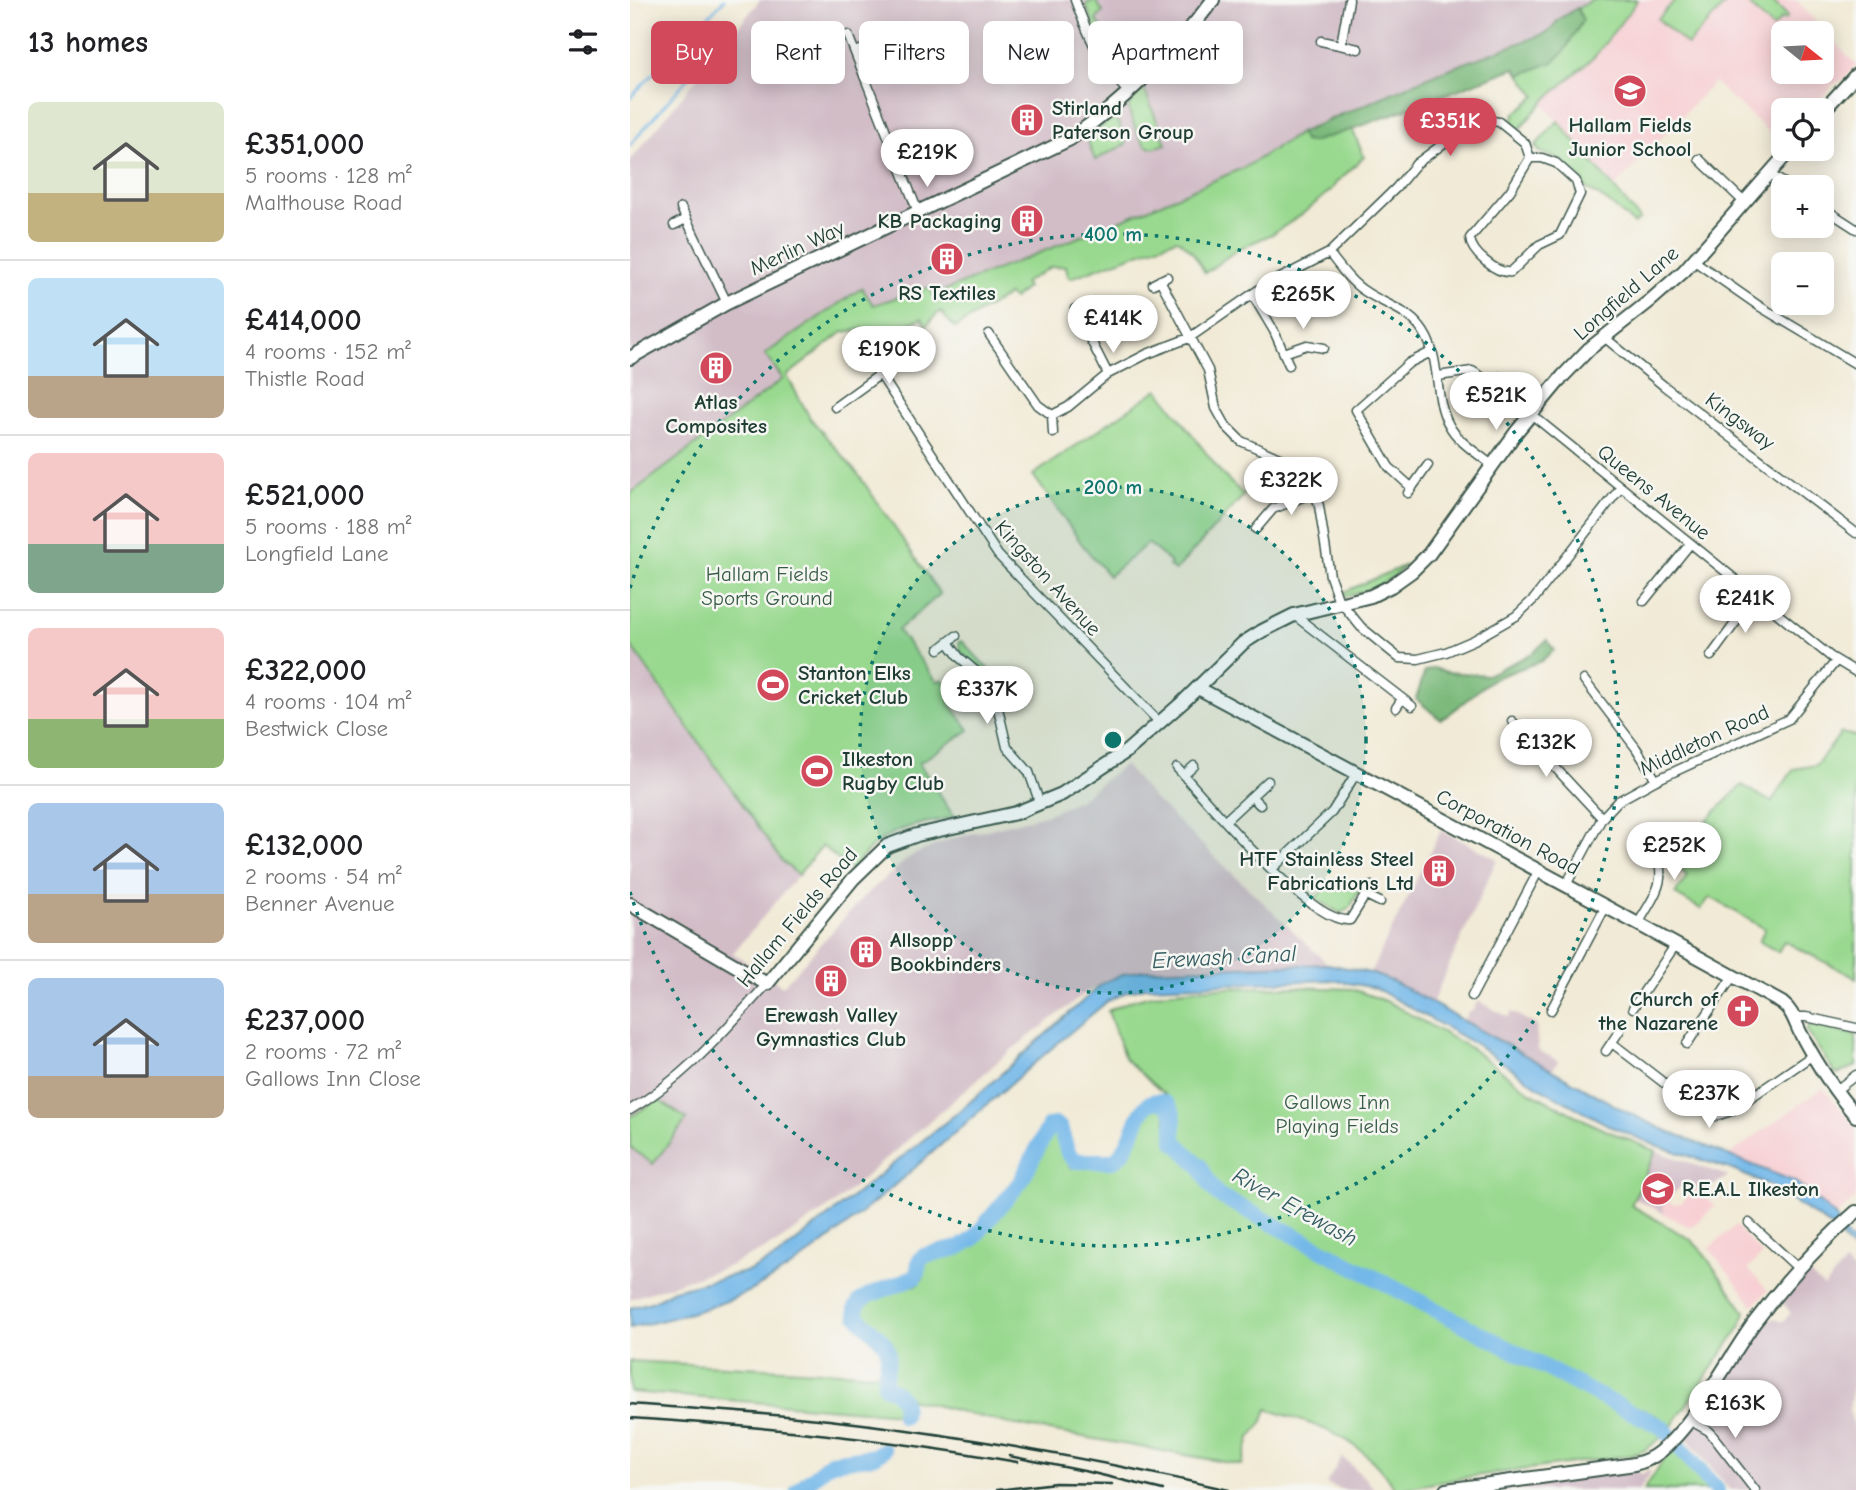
<!DOCTYPE html>
<meta charset="utf-8">
<style>
:root{--surface:#fff;--page:#f6f6f6;--text:#202124;--muted:#757577;--line:#e0e0e0;--accent:#d1495b}
body{margin:0;font-family:"Comic Neue",sans-serif;background:var(--page);color:var(--text);height:100vh;display:flex;flex-direction:column;font-size:26px;white-space:nowrap}
*{box-sizing:border-box;margin:0}
p{font-size:23px;color:var(--muted)}
.icon{flex:none;width:38px;height:38px;fill:none;stroke:currentColor;stroke-width:2;stroke-linecap:round;stroke-linejoin:round}
.map{position:relative;flex:1;overflow:hidden}
.sheet{display:flex;flex-direction:column;background:var(--surface);width:630px}
.sheet>*{flex:none}
.top-card{position:absolute;left:21px;top:21px;width:665px;height:63px;display:flex;gap:14px}
.needle{width:46px;rotate:108deg}
.controls{position:absolute;left:1141px;top:21px;display:grid;gap:14px}
.controls a{display:grid;place-items:center;width:63px;height:63px;border-radius:10px;background:var(--surface);box-shadow:0 4px 18px #0003;font-size:35px}
.price{position:absolute;translate:-50% -60px;padding:0 16px;border-radius:24px;background:#fff;color:#222;font-size:23px;line-height:46px;filter:drop-shadow(0 2px 4px #0008)}
.price::after{content:'';position:absolute;left:50%;top:42px;width:21px;height:16px;margin-left:-10px;background:inherit;clip-path:polygon(0 0,100% 0,50% 100%)}
.price.current{background:var(--accent);color:#fff}
ul{padding:0;list-style:none}
li{display:flex;align-items:center;gap:21px;height:175px;padding:0 28px}
li+li{border-top:2px solid var(--line)}
li span{display:grid;place-items:center;flex:none;width:196px;height:140px;border-radius:10px;color:#555}
li>.icon{margin-inline-start:auto}
span .icon{width:84px;height:84px;fill:#fffc;stroke-width:1}
li b{font-size:30px}
h2{display:flex;justify-content:space-between;align-items:center;height:84px;padding:0 28px;font-size:30px}
.pill{padding:0 24px;border-radius:10px;background:var(--surface);box-shadow:0 4px 18px #0003;font-size:24px;line-height:63px}
.pill.current{background:var(--accent);color:#fff}
main{display:flex;flex:1;min-height:0}
.map>svg:first-child{display:block}
.built{fill:#f7cfd3;fill-rule:evenodd}
.industrial{fill:#d2bdc7}
.green{fill:#99d98f;stroke:#5c8b62;stroke-width:2}
.forest{fill:#7ab97a;stroke:#4c7b57;stroke-width:2}
.water{fill:#73b8e9;stroke:#497a8e;stroke-width:2}
.lines{fill:none;stroke-linecap:round;stroke-linejoin:round}
.stream{stroke:#73b8e9;stroke-width:2.5}
.river{stroke:#73b8e9;stroke-width:16}
.street-casing{stroke:#3e574c;stroke-width:11}
.secondary-casing{stroke:#3e574c;stroke-width:16}
.primary-casing{stroke:#3e574c;stroke-width:16}
.street{stroke:#fff;stroke-width:8}
.secondary{stroke:#fff;stroke-width:12}
.primary{stroke:#fff;stroke-width:12}
.rail{stroke:#1f3d34;stroke-width:2.5}
.ring{fill:none;stroke:#0f766e;stroke-width:3.5;stroke-dasharray:3.5 7}
.labels{text-anchor:middle;dominant-baseline:central;stroke-width:5;stroke-linejoin:round;paint-order:stroke}
.poi-label{font-size:21px;font-weight:bold;fill:#1f3d34;stroke:#f6f6f2;text-anchor:start}
.street-label{font-size:21px;fill:#1f3d34;stroke:#f6f6f2}
.park-label{font-size:21px;fill:#375c46;stroke:#f6f6f2}
.water-label{font-size:23px;font-style:italic;fill:#345c61;stroke:#f6f6f2}
.centre{fill:#0f766e;stroke:#f6f6f2;stroke-width:3.5}
.ring-label{font-size:21px;text-anchor:middle;font-weight:bold;fill:#0f766e;stroke:#f6f6f2;stroke-width:5;stroke-linejoin:round;paint-order:stroke}
</style>
<main>
<section class="sheet">
<h2>13 homes<svg class="icon" aria-label="filters" viewBox="0 0 24 24"><path d="M4 7h16M4 17h16"/><circle cx="9" cy="7" r="2"/><circle cx="15" cy="17" r="2"/></svg></h2>
<ul>
<li><span style="background:linear-gradient(#dfe7d0 65%,#c2b280 0)"><svg class="icon" aria-label="home" viewBox="0 0 24 24"><path d="M3 11l9-7 9 7M6 9v11h12V9"/></svg></span><div><b>£351,000</b><p>5 rooms · 128 m²</p><p>Malthouse Road</p></div></li>
<li><span style="background:linear-gradient(#bfe0f5 70%,#b9a48a 0)"><svg class="icon" aria-label="home" viewBox="0 0 24 24"><path d="M3 11l9-7 9 7M6 9v11h12V9"/></svg></span><div><b>£414,000</b><p>4 rooms · 152 m²</p><p>Thistle Road</p></div></li>
<li><span style="background:linear-gradient(#f6c9c9 65%,#7fa58c 0)"><svg class="icon" aria-label="home" viewBox="0 0 24 24"><path d="M3 11l9-7 9 7M6 9v11h12V9"/></svg></span><div><b>£521,000</b><p>5 rooms · 188 m²</p><p>Longfield Lane</p></div></li>
<li><span style="background:linear-gradient(#f6c9c9 65%,#8fb573 0)"><svg class="icon" aria-label="home" viewBox="0 0 24 24"><path d="M3 11l9-7 9 7M6 9v11h12V9"/></svg></span><div><b>£322,000</b><p>4 rooms · 104 m²</p><p>Bestwick Close</p></div></li>
<li><span style="background:linear-gradient(#a9c7e8 65%,#b9a48a 0)"><svg class="icon" aria-label="home" viewBox="0 0 24 24"><path d="M3 11l9-7 9 7M6 9v11h12V9"/></svg></span><div><b>£132,000</b><p>2 rooms · 54 m²</p><p>Benner Avenue</p></div></li>
<li><span style="background:linear-gradient(#a9c7e8 70%,#b9a48a 0)"><svg class="icon" aria-label="home" viewBox="0 0 24 24"><path d="M3 11l9-7 9 7M6 9v11h12V9"/></svg></span><div><b>£237,000</b><p>2 rooms · 72 m²</p><p>Gallows Inn Close</p></div></li>
</ul>
</section>
<div class="map">
<svg width="1226" height="1490" viewBox="0 0 1226 1490">
<rect width="100%" height="100%" fill="#f6f6f2"/>
<filter id="ink" filterUnits="userSpaceOnUse"><feTurbulence type="fractalNoise" baseFrequency=".0143" numOctaves="2"/><feDisplacementMap in="SourceGraphic" scale="14" xChannelSelector="R" yChannelSelector="G"/><feConvolveMatrix kernelMatrix="1 2 1 2 8 2 1 2 1" color-interpolation-filters="sRGB"/></filter>
<filter id="wash" filterUnits="userSpaceOnUse"><feTurbulence type="fractalNoise" baseFrequency=".00686" numOctaves="4" result="noise"/><feDisplacementMap in="SourceGraphic" scale="28" xChannelSelector="R" yChannelSelector="G"/><feGaussianBlur stdDeviation="1.57" result="paint"/><feColorMatrix in="noise" values="0 0 0 0 0 0 0 0 0 0 0 0 0 0 0 0 0 1.4 0 .05"/><feComposite in="paint" operator="in"/></filter>
<g filter="url(#wash)">
<rect width="100%" height="100%" fill="#f1ead6"/>
<!-- built -->
<path class="built" d="M1008,0H1166L1226,65L1212,80L1201,85L1200,89L1180,110H1153V140L1151,143L1084,82L985,187L912,103L965,56ZM1153,33H1192V72H1153Z
M1193,1088L1226,1127V1198L1205,1216L1166,1182L1099,1155Z
M1026,1151L1063,1176L1038,1198L1043,1205L1051,1203L1067,1189L1085,1206L1061,1228L1004,1198Z
M1106,1225L1132,1255L1118,1269L1138,1291L1123,1305L1079,1248Z"/>
<!-- industrial -->
<path class="industrial" d="M130,0H962L928,20L919,32L805,74L686,124L615,167L487,222L302,295L300,288L243,305L232,288L135,354L153,379L0,494V161Z
M0,644L152,861L168,875L103,953L153,986L234,896L281,856L321,839L415,815L432,808L450,799L494,765L523,798L698,964L513,970L474,982L456,993L380,1051L204,1204L146,1243L99,1266L0,1299Z
M811,830L867,859L802,1003L764,982L740,973Z
M848,1001L878,1017L882,1012L906,1025L908,1050L928,1061L922,1071L833,1021L839,1011L842,1012Z
M1026,1151L1098,1176L1072,1193L1058,1180L1033,1202L1034,1213L1004,1198Z
M1215,1263L1226,1274V1364L1219,1411L1226,1431V1490H1100L1057,1438L1136,1321L1145,1318L1152,1322L1161,1313L1152,1302L1178,1273L1194,1287Z
M712,1457L730,1473L745,1490H714L696,1484Z
M1001,1470L1013,1474L1017,1470L1021,1472L1009,1490H856Z"/>
<!-- green -->
<path class="green" d="M465,0L473,12L466,20L502,65L518,53L523,58L507,74L497,76C473,61 465,30 456,4Z
M962,0H1008L965,56L912,103L889,130L882,124L884,114L906,96L885,68L875,49L919,32L928,20Z
M1045,0H1099L1057,45L1028,19Z
M1125,0H1141L1158,16L1155,20L1152,18L1143,28L1120,6Z
M514,88L536,144C531,145 524,149 519,147C511,145 498,113 499,106C500,99 509,93 514,88Z
M715,112L734,157L706,183L701,190L670,216L642,234L608,249L575,273C567,259 561,247 547,239L441,278L438,276L436,266L421,267L394,283L397,287L384,299L378,295L325,328L310,311L296,326L292,318L250,337L243,328L213,332L157,376L180,418L228,474L310,594L268,630L307,682L312,679L325,696L319,702L339,730L289,763L324,817C278,826 249,829 222,871L192,846L168,875L152,861L0,644V494L153,379L135,354L232,288L243,305L300,287L303,295L487,222L615,167L670,133Z
M484,120L489,123L496,144L465,160L456,137L479,121Z
M928,121L1010,219L1004,224L978,202L956,188L953,181L929,159L910,152L905,146Z
M528,389L592,474L614,495L545,571L539,566L541,563L518,543L479,576L454,547L403,475Z
M776,565C760,582 740,591 716,596L712,593Z
M332,641L371,683L366,687L349,667L331,652L329,642Z
M1211,733L1226,736V978L1154,941L1148,952L1129,941L1135,929L1080,897L1071,909L1045,894L1057,876L1048,867L1069,840L1063,834L1112,785L1141,802L1164,769L1186,765Z
M710,879L727,886L729,891L719,909L710,913L685,898L703,881Z
M665,987L722,989L758,1002L842,1049L900,1092L968,1127L1026,1151L1001,1205L1060,1239L1071,1250L1115,1312L1110,1327L1041,1427L1027,1416L973,1392L587,1189L568,1159L546,1137V1111L543,1102L495,1059L478,1011C531,982 605,989 665,987Z
M1181,1025L1226,1035V1066L1208,1074L1205,1073L1177,1031V1027Z
M28,1100L57,1119L23,1164L0,1147V1117Z
M522,1104L535,1111L539,1143L565,1166L580,1195L602,1209L969,1401L1017,1424L1032,1437L1015,1450L1003,1455L837,1477L766,1490C728,1434 697,1430 637,1409L633,1421L620,1438L612,1465L380,1424L280,1399L275,1393L257,1384L256,1379L263,1350L251,1335L231,1317L230,1307L233,1303L264,1288L287,1285L293,1278L295,1260L299,1257L329,1252L349,1239L391,1184L422,1130L428,1132L440,1168L462,1163L488,1164C493,1159 499,1153 503,1146C510,1132 508,1114 522,1104Z
M0,1361L249,1374C252,1398 258,1391 271,1404L269,1414L0,1392Z
M1041,1448L1080,1490H1014Z"/>
<!-- forest -->
<path class="forest" d="M947,8L953,20L933,53L923,62L890,75L885,68L723,129L682,142L674,141L670,133L805,74L919,32L928,20Z
M917,640L924,650L911,661L862,679L817,716L810,719L786,699L795,671L804,668L817,672L857,675L901,654Z"/>
<!-- water -->
<path class="water" d="M698,964L740,973L764,982L997,1112L1030,1128L1166,1182L1205,1216L1214,1233L1226,1246V1254L1203,1228L1139,1185L1100,1169L1025,1145L980,1126L910,1088L847,1045L745,988L702,980L515,987L496,992L478,1001C404,1061 333,1127 260,1189C218,1224 176,1261 127,1287C89,1308 42,1318 0,1328V1308L24,1301L44,1290L119,1271L147,1257L332,1109L474,982L494,974L513,970Z"/>
<g class="lines">
<!-- stream -->
<path class="stream" d="M0,98L94,0
M0,145L77,56"/>
<!-- river -->
<path class="river" d="M273,1416C276,1399 269,1393 255,1386C253,1375 259,1364 258,1353C256,1338 235,1327 227,1315L226,1308L230,1301L240,1295L285,1277L288,1271L289,1262L293,1256L328,1248L343,1239L391,1181L419,1126L426,1125L430,1128L438,1153L445,1161H483C508,1146 504,1095 532,1102C548,1106 543,1128 544,1141L570,1166L581,1186L588,1195L967,1395L1032,1427L1087,1490
M168,1490L201,1462L245,1456L253,1450"/>
</g>
</g>
<g filter="url(#ink)">
<g class="lines">
<defs>
<path id="street" d="M445,0C460,40 469,61 499,93
M218,35L288,212
M691,41L728,49
M711,45L719,0
M225,52L250,43
M1069,159L1115,203
M1139,174L1161,187
M1192,207L1226,229
M51,208L97,303
M44,225L56,219
M699,253C710,267 721,283 736,292C754,304 777,310 790,327C813,355 802,396 819,425C828,442 847,453 862,465
M1063,260L1129,306L1226,364
M530,280L578,370L586,408L596,426L611,441L656,461L676,476L685,492L689,506L700,576L708,599L731,627L769,658L788,659L816,652L844,640L886,616L904,599L991,487
M523,284L537,277
M622,294L644,331L659,365
M445,309L478,374
M359,334L408,405L422,415L423,433
M974,337L1034,386L1226,533
M654,353L677,345L694,348
M250,374L368,555L530,723
M808,376L842,371L863,384
M857,392L869,377
M205,407L296,341
M901,414L1201,657L1226,672
M422,415L438,407L478,374L517,354L559,338L631,288L699,253L766,188L786,164L841,123L856,120L869,122L895,143L900,158H912L926,163L946,181L950,194L930,235L909,245L881,272C867,274 841,253 840,238L880,191L900,158
M782,488L759,467L726,410L779,363L801,352
M778,493L798,465
M626,529L643,509L685,492
M1014,601L1060,544
M664,615L782,706
M318,642L329,657L348,673L361,689L367,704L377,747L399,772L410,804
M309,649L326,636
M1081,656L1125,596
M954,680L1006,748L1026,780
M766,708L772,699
M882,721L972,818
M547,768C576,799 680,925 720,920L741,886
M554,775L564,766
M622,797L630,805
M596,820L638,781
M642,869L702,812L727,772
M936,885L972,818L988,801L1026,780L1159,719L1206,661
M736,895L750,902
M1008,924C1017,907 1033,888 1030,869
M842,996L909,870
M1003,1008L1046,944
M921,1010L976,906
M1164,1017H1176L1226,1028
M982,1043L1034,1083L1063,1096L1076,1111L1086,1116L1101,1111L1183,1055
M1057,1044L1103,976
M976,1051L990,1030
M1205,1091L1226,1075
M0,1110C57,1076 93,1032 137,984
M1119,1223L1170,1270
M1059,1420L1079,1431L1125,1490"/>
<path id="secondary" d="M1192,112L1226,75
M0,358L97,303L440,139C494,101 543,53 583,0
M568,688L1008,924L1152,1003C1164,1012 1165,1024 1172,1036C1187,1064 1205,1092 1226,1116
M0,904L137,984L223,879L257,846L287,835L386,813L432,794L497,751L553,702L613,643L632,631L664,615L741,596L761,586L782,571L799,554L887,431L933,376L959,349L1021,300L1054,271L1161,149"/>
<path id="primary" d="M816,1490L998,1465C1007,1464 1016,1461 1024,1456C1061,1432 1097,1360 1124,1323C1153,1285 1190,1243 1226,1212"/>
</defs>
<!-- street casing -->
<use href="#street" class="street-casing"/>
<!-- secondary casing -->
<use href="#secondary" class="secondary-casing"/>
<!-- primary casing -->
<use href="#primary" class="primary-casing"/>
<!-- street -->
<use href="#street" class="street"/>
<!-- secondary -->
<use href="#secondary" class="secondary"/>
<!-- primary -->
<use href="#primary" class="primary"/>
<!-- rail -->
<path class="rail" d="M0,1404C78,1410 156,1414 233,1424C357,1440 478,1462 599,1490
M0,1418C130,1426 259,1439 387,1462
M379,1456L459,1472L533,1490
M367,1490L425,1483L482,1484"/>
</g>
</g>
<!-- distance rings -->
<circle cx="483" cy="740" r="253" fill="#0f766e" fill-opacity=".12"/>
<g class="ring">
<circle cx="483" cy="740" r="253"/>
<path d="M0 588A506 506 0 1 1 0 892"/>
</g>
<!-- icons -->
<defs>
<symbol id="school-disc" viewBox="-11 -11 22 22"><circle r="9.5" fill="#d1495b" stroke="#f6f6f2"/><path d="M0-5L7-2L0 1L-7-2ZM-4 1L0 2.5L4 1V4Q0 6-4 4Z" fill="#fff"/></symbol>
<symbol id="building-disc" viewBox="-11 -11 22 22"><circle r="9.5" fill="#d1495b" stroke="#f6f6f2"/><path d="M-4-6H4V6H1V3H-1V6H-4ZM-2.5-4.3h1.7v1.8h-1.7ZM.8-4.3h1.7v1.8H.8ZM-2.5-1h1.7V.8h-1.7ZM.8-1h1.7V.8H.8Z" fill="#fff"/></symbol>
<symbol id="stadium-disc" viewBox="-11 -11 22 22"><circle r="9.5" fill="#d1495b" stroke="#f6f6f2"/><path d="M0-5a6.5 5 0 1 0 0 10a6.5 5 0 1 0 0-10ZM-3.5-1.8h7v3.6h-7Z" fill="#fff"/></symbol>
<symbol id="church-disc" viewBox="-11 -11 22 22"><circle r="9.5" fill="#d1495b" stroke="#f6f6f2"/><path d="M-1.2-6h2.4v3.5h3.3v2.4h-3.3V6h-2.4V-.1h-3.3v-2.4h3.3Z" fill="#fff"/></symbol>
</defs>
<g fill-rule="evenodd">
<use href="#school-disc" x="981" y="72" width="38" height="38"/>
<use href="#building-disc" x="378" y="101" width="38" height="38"/>
<use href="#building-disc" x="378" y="202" width="38" height="38"/>
<use href="#building-disc" x="298" y="240" width="38" height="38"/>
<use href="#building-disc" x="67" y="349" width="38" height="38"/>
<use href="#stadium-disc" x="124" y="666" width="38" height="38"/>
<use href="#stadium-disc" x="168" y="752" width="38" height="38"/>
<use href="#building-disc" x="790" y="852" width="38" height="38"/>
<use href="#building-disc" x="217" y="933" width="38" height="38"/>
<use href="#building-disc" x="182" y="962" width="38" height="38"/>
<use href="#church-disc" x="1094" y="992" width="38" height="38"/>
<use href="#school-disc" x="1009" y="1170" width="38" height="38"/>
</g>
<g class="labels">
<!-- poi labels -->
<g class="poi-label">
<text x="422" y="108">Stirland<tspan x="422" dy="24">Paterson Group</tspan></text>
<text x="1000" y="125" text-anchor="middle">Hallam Fields<tspan x="1000" dy="24">Junior School</tspan></text>
<text x="372" y="221" text-anchor="end">KB Packaging</text>
<text x="317" y="293" text-anchor="middle">RS Textiles</text>
<text x="86" y="402" text-anchor="middle">Atlas<tspan x="86" dy="24">Composites</tspan></text>
<text x="168" y="673">Stanton Elks<tspan x="168" dy="24">Cricket Club</tspan></text>
<text x="212" y="759">Ilkeston<tspan x="212" dy="24">Rugby Club</tspan></text>
<text x="784" y="859" text-anchor="end">HTF Stainless Steel<tspan x="784" dy="24">Fabrications Ltd</tspan></text>
<text x="260" y="940">Allsopp<tspan x="260" dy="24">Bookbinders</tspan></text>
<text x="1088" y="999" text-anchor="end">Church of<tspan x="1088" dy="24">the Nazarene</tspan></text>
<text x="201" y="1015" text-anchor="middle">Erewash Valley<tspan x="201" dy="24">Gymnastics Club</tspan></text>
<text x="1052" y="1189">R.E.A.L Ilkeston</text>
</g>
<!-- street labels -->
<g class="street-label">
<text transform="translate(167 248) rotate(-25)">Merlin Way</text>
<text transform="translate(996 293) rotate(-41)">Longfield Lane</text>
<text transform="translate(1110 421) rotate(37)">Kingsway</text>
<text transform="translate(1024 492) rotate(39)">Queens Avenue</text>
<text transform="translate(418 578) rotate(48)">Kingston Avenue</text>
<text transform="translate(1074 740) rotate(-25)">Middleton Road</text>
<text transform="translate(878 832) rotate(28)">Corporation Road</text>
<text transform="translate(167 917) rotate(-50)">Hallam Fields Road</text>
</g>
<!-- park labels -->
<g class="park-label">
<text x="137" y="574">Hallam Fields<tspan x="137" dy="24">Sports Ground</tspan></text>
<text x="707" y="1102">Gallows Inn<tspan x="707" dy="24">Playing Fields</tspan></text>
</g>
<!-- water labels -->
<g class="water-label">
<text transform="translate(594 957) rotate(-3)">Erewash Canal</text>
<text transform="translate(665 1207) rotate(29)">River Erewash</text>
</g>
</g>
<circle cx="483" cy="740" r="10" class="centre"/>
<g class="ring-label">
<text x="483" y="241">400 m</text>
<text x="483" y="494">200 m</text>
</g>
</svg>
<div class="controls">
<a><svg class="needle" viewBox="-14 -14 28 28"><path d="M0-13l5 13h-10z" fill="#e53935"/><path d="M0 13l5-13h-10z" fill="#757577"/></svg></a>
<a><svg class="icon" aria-label="locate" viewBox="0 0 24 24"><circle cx="12" cy="12" r="6"/><path d="M12 2v4M12 18v4M2 12h4M18 12h4"/></svg></a>
<a>+</a>
<a>−</a>
</div>
<b class="price current" style="left:820px;top:158px">£351K</b>
<b class="price" style="left:297px;top:189px">£219K</b>
<b class="price" style="left:673px;top:331px">£265K</b>
<b class="price" style="left:483px;top:355px">£414K</b>
<b class="price" style="left:259px;top:386px">£190K</b>
<b class="price" style="left:866px;top:432px">£521K</b>
<b class="price" style="left:661px;top:517px">£322K</b>
<b class="price" style="left:1115px;top:635px">£241K</b>
<b class="price" style="left:357px;top:726px">£337K</b>
<b class="price" style="left:916px;top:779px">£132K</b>
<b class="price" style="left:1044px;top:882px">£252K</b>
<b class="price" style="left:1079px;top:1130px">£237K</b>
<b class="price" style="left:1105px;top:1440px">£163K</b>
<div class="top-card">
<a class="pill current">Buy</a>
<a class="pill">Rent</a>
<a class="pill">Filters</a>
<a class="pill">New</a>
<a class="pill">Apartment</a>
</div>
</div>
</main>
